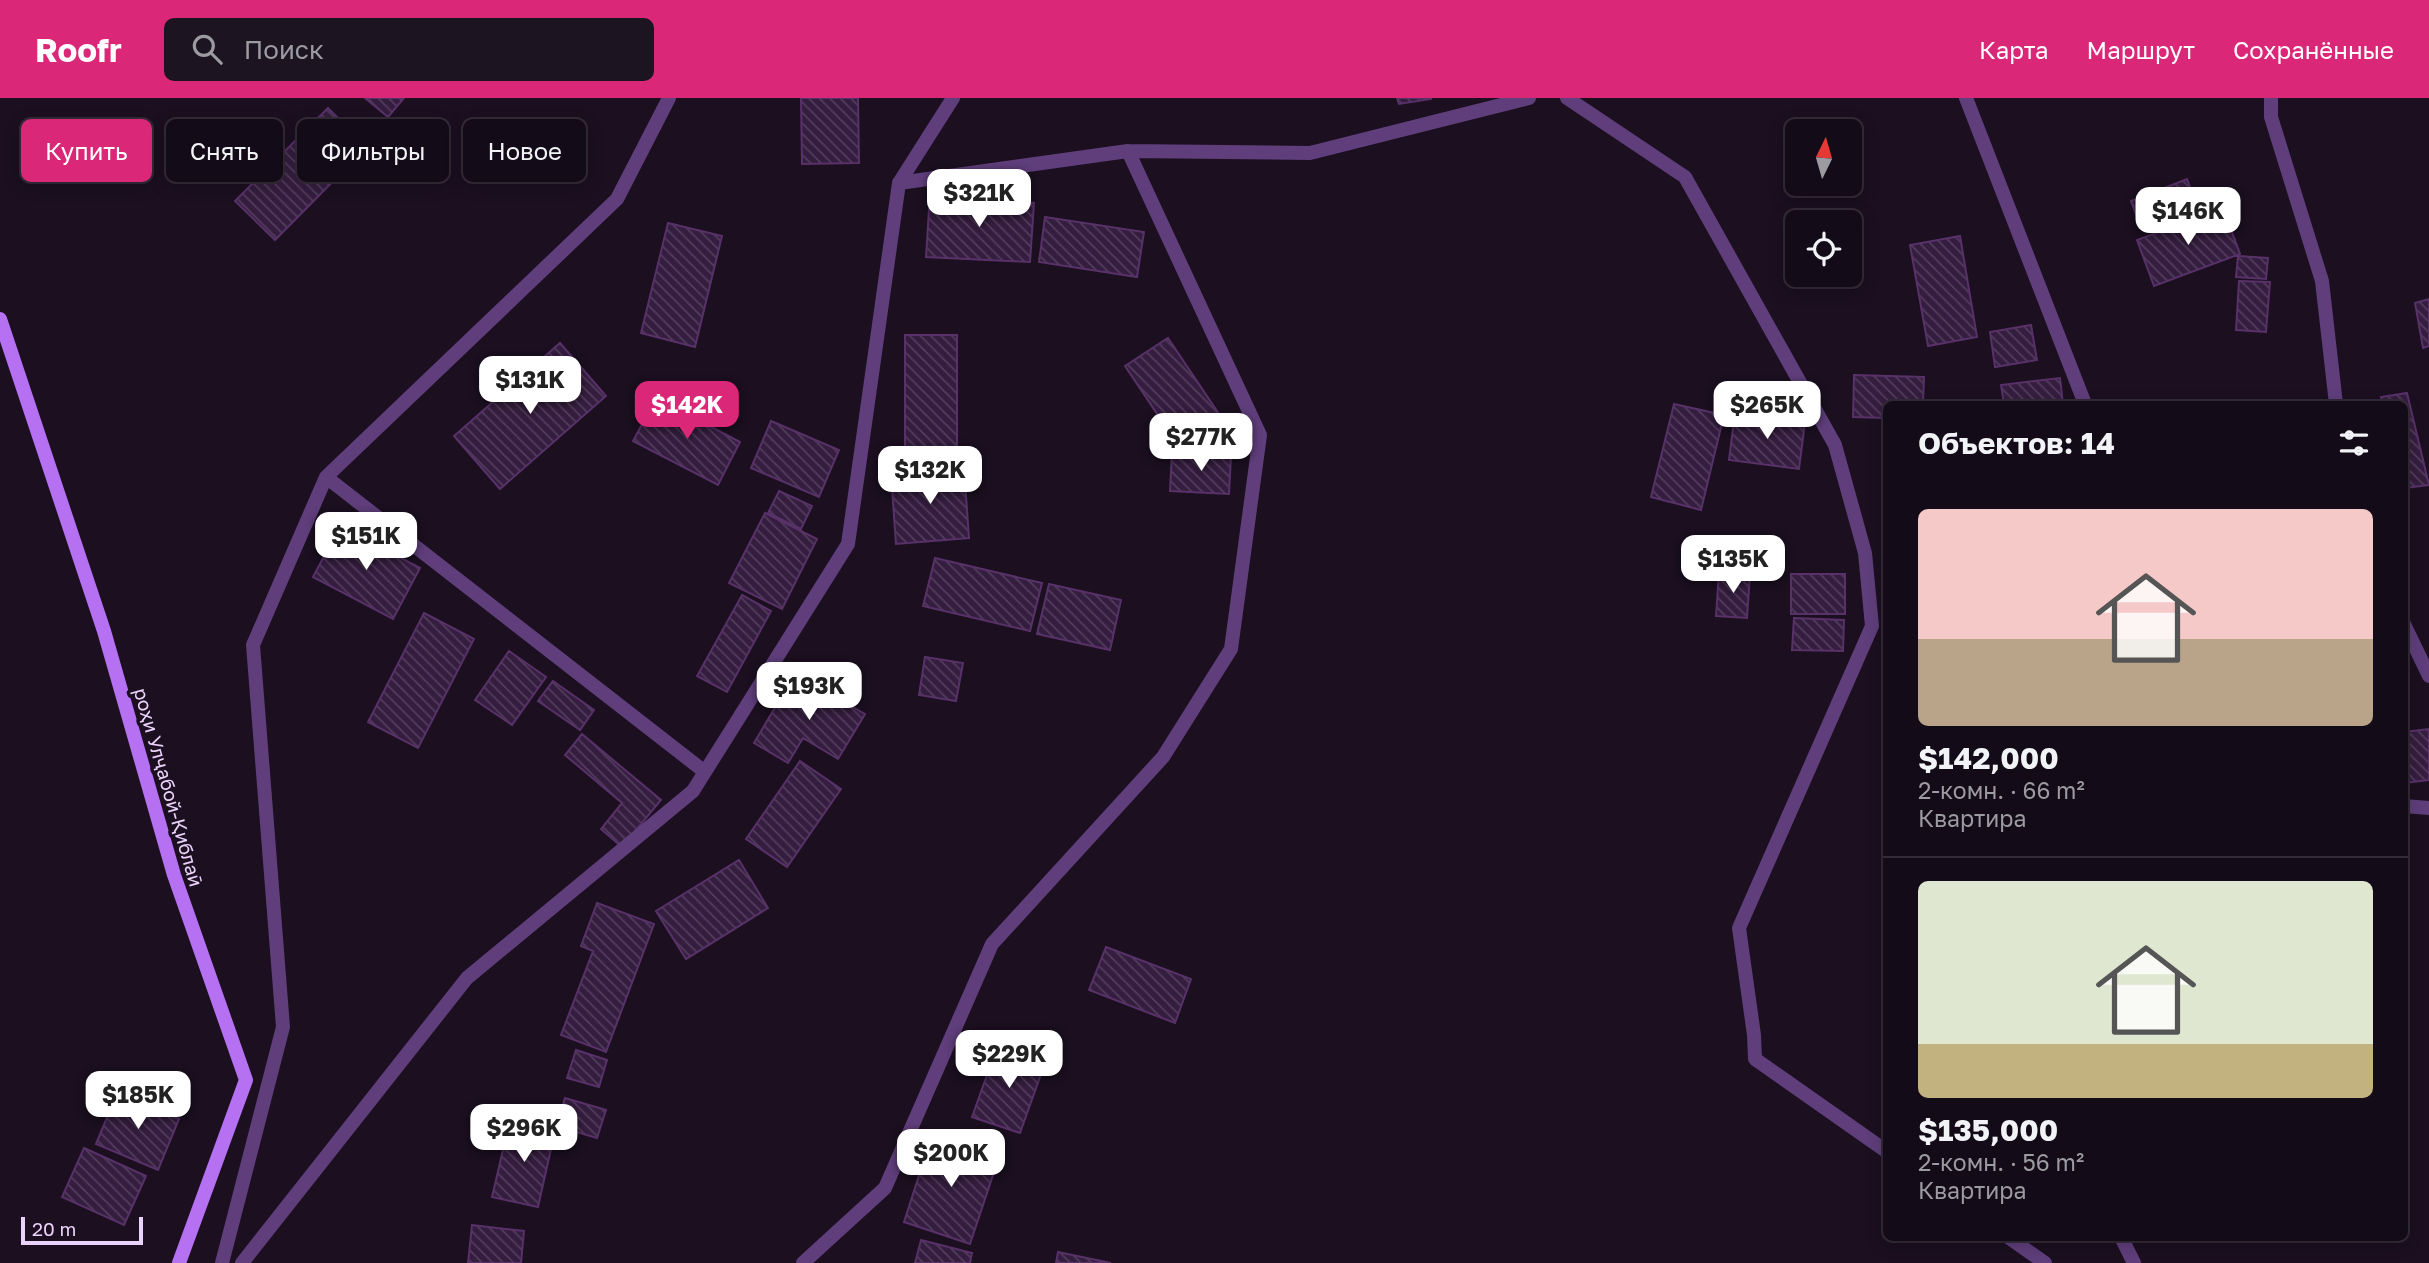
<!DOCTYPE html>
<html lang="ru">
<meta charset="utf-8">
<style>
:root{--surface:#140b18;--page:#1d1421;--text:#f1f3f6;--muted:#9d9ba2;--line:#332b37;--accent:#db2777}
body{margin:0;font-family:"Golos Text",sans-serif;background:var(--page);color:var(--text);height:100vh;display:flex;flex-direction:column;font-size:26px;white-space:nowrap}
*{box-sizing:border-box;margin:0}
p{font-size:23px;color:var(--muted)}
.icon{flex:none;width:38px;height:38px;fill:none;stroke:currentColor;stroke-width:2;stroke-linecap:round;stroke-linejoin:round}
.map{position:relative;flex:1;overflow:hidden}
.side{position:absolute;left:1883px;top:303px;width:525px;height:840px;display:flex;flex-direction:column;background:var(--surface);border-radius:10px;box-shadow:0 4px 18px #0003,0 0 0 2px var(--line)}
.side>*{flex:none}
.top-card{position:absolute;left:21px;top:21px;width:665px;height:63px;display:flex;gap:14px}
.needle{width:46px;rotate:5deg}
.buttons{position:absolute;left:1785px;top:21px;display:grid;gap:14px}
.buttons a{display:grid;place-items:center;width:77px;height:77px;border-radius:10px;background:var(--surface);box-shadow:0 4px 18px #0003,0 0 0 2px var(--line);font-size:35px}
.scale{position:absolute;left:21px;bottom:18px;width:122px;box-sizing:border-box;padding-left:7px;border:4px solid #ebd2fb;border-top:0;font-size:19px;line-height:24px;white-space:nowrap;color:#ebd2fb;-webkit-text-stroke:5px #1b0f20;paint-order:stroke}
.price{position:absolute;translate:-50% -60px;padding:0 16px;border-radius:14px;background:#fff;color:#222;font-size:23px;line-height:46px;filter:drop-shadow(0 2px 4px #0008)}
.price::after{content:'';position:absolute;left:50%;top:42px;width:21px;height:16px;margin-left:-10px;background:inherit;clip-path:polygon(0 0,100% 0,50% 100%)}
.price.active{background:var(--accent);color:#fff}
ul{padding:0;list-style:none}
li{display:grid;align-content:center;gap:14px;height:371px;padding:0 35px}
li+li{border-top:2px solid var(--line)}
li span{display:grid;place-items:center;height:217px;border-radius:10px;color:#555}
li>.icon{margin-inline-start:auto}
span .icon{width:126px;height:126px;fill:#fffc;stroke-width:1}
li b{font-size:30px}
h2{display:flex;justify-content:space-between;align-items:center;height:84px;padding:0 35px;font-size:30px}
.chip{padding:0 24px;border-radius:10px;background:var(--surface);box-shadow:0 4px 18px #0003,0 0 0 2px var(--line);font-size:24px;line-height:63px}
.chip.active{background:var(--accent);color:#fff}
header{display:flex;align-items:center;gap:42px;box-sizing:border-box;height:98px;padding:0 35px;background:var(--accent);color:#fff}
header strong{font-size:33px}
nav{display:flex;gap:38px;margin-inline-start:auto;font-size:24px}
.search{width:490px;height:63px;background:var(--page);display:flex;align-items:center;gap:18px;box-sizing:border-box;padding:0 24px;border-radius:10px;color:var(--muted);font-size:26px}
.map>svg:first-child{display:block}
.building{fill:url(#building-back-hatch);stroke:#583169;stroke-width:2}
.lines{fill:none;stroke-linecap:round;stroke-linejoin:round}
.street{stroke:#5f3e7b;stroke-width:14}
.secondary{stroke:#b671f3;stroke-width:14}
.labels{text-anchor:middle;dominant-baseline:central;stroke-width:7;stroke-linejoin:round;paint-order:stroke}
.street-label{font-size:19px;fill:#ebd2fb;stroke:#1b0f20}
</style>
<header>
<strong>Roofr</strong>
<div class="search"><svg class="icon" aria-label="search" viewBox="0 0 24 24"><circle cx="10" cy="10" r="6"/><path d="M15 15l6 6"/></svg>Поиск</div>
<nav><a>Карта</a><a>Маршрут</a><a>Сохранённые</a></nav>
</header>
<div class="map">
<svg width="2429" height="1165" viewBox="0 0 2429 1165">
<defs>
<pattern id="building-back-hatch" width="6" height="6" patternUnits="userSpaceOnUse" patternTransform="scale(1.75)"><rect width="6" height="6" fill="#351d3f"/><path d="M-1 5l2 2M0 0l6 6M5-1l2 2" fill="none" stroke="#523d5c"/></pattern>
</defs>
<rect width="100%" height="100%" fill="#1b0f20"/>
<!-- building -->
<path class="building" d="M365,0H404L388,19Z
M801,0H858L859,65L802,66Z
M1397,0H1431V1L1399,6Z
M328,10L367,49L275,142L235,103Z
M2187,81L2197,107L2141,130L2131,103Z
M930,95L1034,105L1030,164L926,159Z
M2223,110L2240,156L2154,188L2137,142Z
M1045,119L1144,134L1137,179L1039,164Z
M668,125L722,138L695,249L641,235Z
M1960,138L1977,239L1928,248L1910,147Z
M2238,158L2268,160L2266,181L2236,179Z
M2239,183L2270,184L2266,234L2236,232Z
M2429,201V248L2423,250L2415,205Z
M2031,227L2037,262L1995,269L1990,234Z
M905,237H957V350H905Z
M1168,240L1223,322L1180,350L1125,268Z
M560,245L606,298L500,391L454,338Z
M1854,277L1924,279L1923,306H1886V320L1853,319Z
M2060,280L2063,306H2004L2001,287Z
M2407,295L2429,387L2404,390V306H2383L2381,299Z
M656,300L740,344L718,387L633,343Z
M1674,306L1724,317L1701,412L1651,399Z
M1735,315L1805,324L1799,371L1729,362Z
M771,323L839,352L819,399L751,370Z
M1172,354L1231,357L1229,396L1170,393Z
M964,370L969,440L896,446L891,376Z
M779,393L812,408L801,431L768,415Z
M765,415L817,441L782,511L729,485Z
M340,428L420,470L393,521L313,479Z
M935,460L1042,485L1030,533L923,508Z
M1719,474L1750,476L1747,520L1716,518Z
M1791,476H1845V516H1791Z
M1049,486L1121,502L1110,552L1037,536Z
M742,497L771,513L727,594L697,578Z
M424,515L474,541L418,650L368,624Z
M1794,520L1844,522L1843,553L1792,552Z
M509,553L546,579L512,627L475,602Z
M925,559L963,565L956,603L919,597Z
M795,576L865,616L838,661L803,640L788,665L754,645Z
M553,583L594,612L580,632L538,603Z
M2429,631V682L2404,685V634Z
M582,636L661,702L622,749L601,731L622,705L565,657Z
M800,663L841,691L787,769L746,741Z
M739,762L768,810L686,861L656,813Z
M597,805L654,826L606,954L561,937L593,853L581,848Z
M1106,849L1191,881L1175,925L1089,892Z
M997,949L1045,965L1020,1035L972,1019Z
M576,952L607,962L599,989L567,980Z
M117,995L179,1021L158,1072L96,1046Z
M565,1000L606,1012L597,1040L556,1028Z
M510,1022L555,1033L538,1109L492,1099Z
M932,1037L999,1059L970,1146L904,1124Z
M84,1050L146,1078L124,1127L62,1099Z
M472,1127L524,1133L521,1165H468Z
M921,1142L972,1155L970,1165H915Z
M1058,1154L1111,1165H1056Z"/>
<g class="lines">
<!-- street -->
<path class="street" d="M1567,0L1685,79L1835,347L1865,455L1872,528L1739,830L1754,937L1755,961L1886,1053
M1966,0L2085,306
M2271,0V19L2322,183L2336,306
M1128,53L1310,55L1529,0
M899,85L953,0
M326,379L705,674
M2404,526L2429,578
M2404,708L2429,710
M2008,1139L2045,1165
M2121,1139L2134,1165
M222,1165L283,929L253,547L326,379L617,101L669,0
M242,1165L467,880L693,693L848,446L899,85L1128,53L1260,337L1231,551L1163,659L992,846L885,1090L803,1165"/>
<!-- secondary -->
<path class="secondary" d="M0,221L104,533L174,777L246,982L179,1165"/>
</g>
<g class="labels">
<!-- street labels -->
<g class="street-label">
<text transform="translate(169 689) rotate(74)">роҳи Улҷабой-Қиблаӣ</text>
</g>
</g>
</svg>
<div class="buttons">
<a><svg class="needle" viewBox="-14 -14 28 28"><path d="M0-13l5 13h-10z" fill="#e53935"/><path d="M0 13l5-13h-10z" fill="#9d9ba2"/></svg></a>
<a><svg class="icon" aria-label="locate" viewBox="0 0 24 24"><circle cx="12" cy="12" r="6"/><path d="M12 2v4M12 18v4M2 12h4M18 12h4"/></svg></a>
</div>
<div class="scale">20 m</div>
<b class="price" style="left:979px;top:131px">$321K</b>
<b class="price" style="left:2188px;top:149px">$146K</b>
<b class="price" style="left:530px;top:318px">$131K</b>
<b class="price active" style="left:687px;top:343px">$142K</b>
<b class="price" style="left:1767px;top:343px">$265K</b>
<b class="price" style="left:1201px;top:375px">$277K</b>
<b class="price" style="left:930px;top:408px">$132K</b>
<b class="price" style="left:366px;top:474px">$151K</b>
<b class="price" style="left:1733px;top:497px">$135K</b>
<b class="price" style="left:809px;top:624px">$193K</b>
<b class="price" style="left:1009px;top:992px">$229K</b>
<b class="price" style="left:138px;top:1033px">$185K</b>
<b class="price" style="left:524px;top:1066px">$296K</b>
<b class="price" style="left:951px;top:1091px">$200K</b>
<div class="top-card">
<a class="chip active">Купить</a>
<a class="chip">Снять</a>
<a class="chip">Фильтры</a>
<a class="chip">Новое</a>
</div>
<section class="side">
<h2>Объектов: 14<svg class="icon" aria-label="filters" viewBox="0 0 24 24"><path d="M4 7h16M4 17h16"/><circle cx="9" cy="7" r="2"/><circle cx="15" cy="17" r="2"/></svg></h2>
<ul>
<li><span style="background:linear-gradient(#f6c9c9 60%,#b9a48a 0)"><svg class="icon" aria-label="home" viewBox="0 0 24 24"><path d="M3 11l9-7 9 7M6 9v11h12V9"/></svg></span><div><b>$142,000</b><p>2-комн. · 66 m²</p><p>Квартира</p></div></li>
<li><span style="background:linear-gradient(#dfe7d0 75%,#c2b280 0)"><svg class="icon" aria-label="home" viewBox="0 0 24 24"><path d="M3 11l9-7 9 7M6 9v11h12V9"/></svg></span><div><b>$135,000</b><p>2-комн. · 56 m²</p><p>Квартира</p></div></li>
</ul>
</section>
</div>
